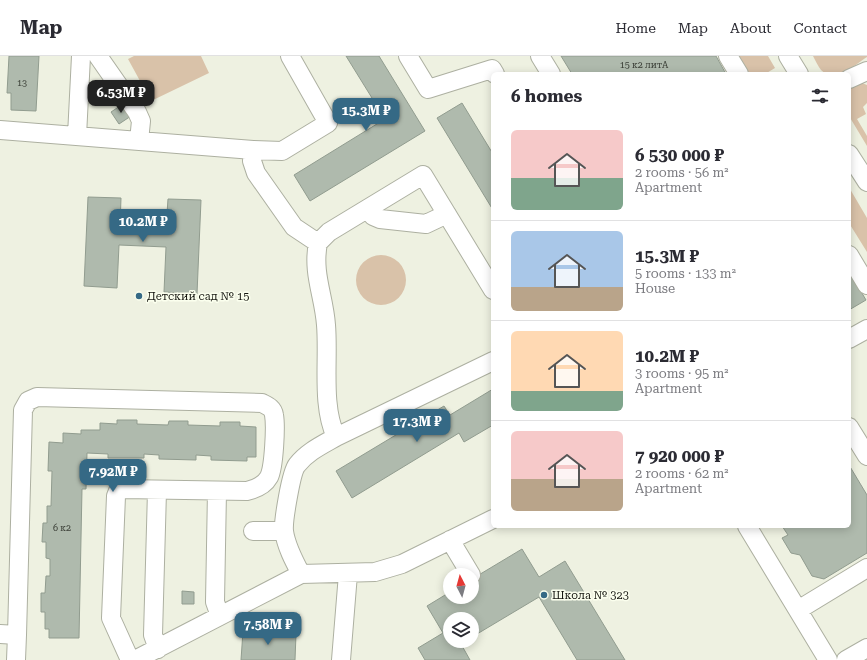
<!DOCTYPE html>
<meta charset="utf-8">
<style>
:root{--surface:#fff;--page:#f7f7f7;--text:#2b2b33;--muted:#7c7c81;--line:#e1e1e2;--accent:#356985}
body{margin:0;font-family:"Roboto Serif",serif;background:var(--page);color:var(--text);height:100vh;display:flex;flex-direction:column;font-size:15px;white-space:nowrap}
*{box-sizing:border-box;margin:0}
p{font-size:13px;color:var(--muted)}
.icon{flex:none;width:22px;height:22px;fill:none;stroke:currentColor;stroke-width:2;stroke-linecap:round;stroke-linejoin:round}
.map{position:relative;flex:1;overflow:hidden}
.details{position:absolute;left:491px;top:16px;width:360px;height:456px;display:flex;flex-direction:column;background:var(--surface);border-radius:6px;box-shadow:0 2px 10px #0003}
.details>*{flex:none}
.needle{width:26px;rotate:354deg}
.tools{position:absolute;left:443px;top:512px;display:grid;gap:8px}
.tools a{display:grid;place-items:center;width:36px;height:36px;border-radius:50%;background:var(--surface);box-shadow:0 2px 10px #0003;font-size:20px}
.price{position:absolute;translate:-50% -34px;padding:0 9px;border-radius:8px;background:var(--accent);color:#fff;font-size:13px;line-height:26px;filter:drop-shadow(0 1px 2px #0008)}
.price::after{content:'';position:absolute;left:50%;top:24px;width:12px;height:9px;margin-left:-6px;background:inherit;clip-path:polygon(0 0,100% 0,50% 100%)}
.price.selected{background:#222;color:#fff}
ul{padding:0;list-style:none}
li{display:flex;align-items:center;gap:12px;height:100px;padding:0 20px}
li+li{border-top:1px solid var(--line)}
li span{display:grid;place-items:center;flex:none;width:112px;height:80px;border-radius:6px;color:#555}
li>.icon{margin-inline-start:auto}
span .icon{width:48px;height:48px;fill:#fffc;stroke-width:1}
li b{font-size:17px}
h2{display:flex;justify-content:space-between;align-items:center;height:48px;padding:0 20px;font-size:17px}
header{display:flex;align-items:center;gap:24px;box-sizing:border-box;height:56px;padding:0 20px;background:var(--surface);border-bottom:1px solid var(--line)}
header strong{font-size:19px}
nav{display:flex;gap:22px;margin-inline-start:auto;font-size:14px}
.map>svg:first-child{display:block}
.green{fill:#d9c2a9}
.building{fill:#afbaad;stroke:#919c8f}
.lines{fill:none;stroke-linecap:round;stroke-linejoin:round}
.minor-casing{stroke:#adb0a1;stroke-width:20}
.minor{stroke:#fff;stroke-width:18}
.poi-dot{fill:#356985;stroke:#fbffee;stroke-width:1.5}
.labels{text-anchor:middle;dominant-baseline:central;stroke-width:3;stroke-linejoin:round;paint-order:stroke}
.number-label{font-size:9px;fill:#393d35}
.poi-label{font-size:11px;fill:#12130d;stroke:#fbffee;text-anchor:start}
</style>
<header>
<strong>Map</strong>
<nav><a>Home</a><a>Map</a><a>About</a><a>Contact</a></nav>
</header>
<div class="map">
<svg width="867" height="604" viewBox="0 0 867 604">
<rect width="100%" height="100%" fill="#eef1e1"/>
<!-- green -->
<path class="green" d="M134,0H201L209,17L151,45L128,3Z
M739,0H768L775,12L765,18H750Z
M813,0H867V1C856,8 835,28 821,14C818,10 815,4 813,0Z
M862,27L867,29V47L863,51L866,58L857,63L867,80V90L849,60V34L856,29Z
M850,133L867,162V196L849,167Z
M356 224a25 25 0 1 1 50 0a25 25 0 1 1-50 0Z"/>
<!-- building -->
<path class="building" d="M9,0H39L36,55L11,54V37H7Z
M346,0H379L425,75L310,145L294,119L385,63Z
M561,0H716L726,18H572Z
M462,47L493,98V154L437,62Z
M123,48L131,60L119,68L111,56Z
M88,141L121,142L120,170L166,172L168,143L201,144L197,238L164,236L166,191L119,189L117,232L84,230Z
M849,215L866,244L849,254Z
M493,333V369L464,386L459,377L352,442L336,415L444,350L450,359Z
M117,364H137V368L168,369L169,365H188V369L220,370V366H240V370L256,371V401H247V405L211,404V400L196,399V404L159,403V399L144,398V402H108V398L87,397L86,433H82L79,582H49V573H45V556H41V537H45L46,520H50V503L46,502V486H42L43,467H47V450H51L52,415H48L49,386L63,387V377L81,378V374H100V367L117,368Z
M849,409L867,439V497L824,523L812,520L800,499L791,497L782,482L788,479L782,470H849Z
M522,493L539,521L565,505L625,604H577L539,541L472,581V563H450V585H466L461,588L470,604H425L418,592L443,577L427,550L450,536V541H472V523Z
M182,535L194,536V548H182Z
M243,575L296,578L295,604H241Z"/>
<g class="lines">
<defs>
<path id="minor" d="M98,0L137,56L141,65L139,85
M408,0L428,33L492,13L495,18
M540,0L551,18
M728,0L739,18
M788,0L799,18
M849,23L867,15
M0,74L253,94L252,105L256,117L294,171L318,187C312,217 324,240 326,269C329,304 321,349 336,381C322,389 307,396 297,409C291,416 283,466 284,475C286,490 294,505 301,518
M77,80L81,0
M253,94L282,95L328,67L290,0
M849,98L867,126
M368,153L373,160L380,163L426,168L447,158
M318,187L329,176L423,119L493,234
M849,199L867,229
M849,283L867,273
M849,371L867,400
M336,381L493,305
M157,435L153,579L158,593
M217,435L215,546L220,560
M747,470L828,604
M253,475H284
M450,484L471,519
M798,554L867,512
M0,578L17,579L16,604
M17,579L23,354L28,345L37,341L262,347C268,350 273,352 274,359C276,370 274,411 269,421C264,430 256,433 247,435L123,433L118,435L116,440L111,562L130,604
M135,604L301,518L375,516L402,508L493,463
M341,604L348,518
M846,604L867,592"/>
</defs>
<!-- minor casing -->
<use href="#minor" class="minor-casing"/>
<!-- minor -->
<use href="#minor" class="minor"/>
</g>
<!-- markers -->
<g class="poi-dot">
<circle cx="139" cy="240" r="4"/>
<circle cx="544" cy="539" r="4"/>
</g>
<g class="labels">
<!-- number labels -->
<g class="number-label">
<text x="644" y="9">15 к2 литА</text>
<text x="22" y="27">13</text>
<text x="62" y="472">6 к2</text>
</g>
<!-- poi labels -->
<g class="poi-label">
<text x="147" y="240">Детский сад № 15</text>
<text x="552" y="539">Школа № 323</text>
</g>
</g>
</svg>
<div class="tools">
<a><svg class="needle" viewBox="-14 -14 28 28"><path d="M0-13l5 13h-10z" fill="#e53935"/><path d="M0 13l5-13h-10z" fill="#7c7c81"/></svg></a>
<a><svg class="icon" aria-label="layers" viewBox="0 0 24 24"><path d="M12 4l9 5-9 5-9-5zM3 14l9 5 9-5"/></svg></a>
</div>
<b class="price selected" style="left:121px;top:58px">6.53M ₽</b>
<b class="price" style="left:366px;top:76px">15.3M ₽</b>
<b class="price" style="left:143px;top:187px">10.2M ₽</b>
<b class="price" style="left:417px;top:387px">17.3M ₽</b>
<b class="price" style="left:113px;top:437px">7.92M ₽</b>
<b class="price" style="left:268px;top:590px">7.58M ₽</b>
<section class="details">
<h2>6 homes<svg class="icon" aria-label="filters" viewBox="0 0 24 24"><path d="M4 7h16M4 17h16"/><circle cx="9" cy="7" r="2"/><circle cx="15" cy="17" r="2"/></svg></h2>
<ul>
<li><span style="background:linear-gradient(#f6c9c9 60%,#7fa58c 0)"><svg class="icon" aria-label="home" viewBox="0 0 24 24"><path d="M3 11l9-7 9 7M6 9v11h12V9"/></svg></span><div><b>6 530 000 ₽</b><p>2 rooms · 56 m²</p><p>Apartment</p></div></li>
<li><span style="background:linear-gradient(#a9c7e8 70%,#b9a48a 0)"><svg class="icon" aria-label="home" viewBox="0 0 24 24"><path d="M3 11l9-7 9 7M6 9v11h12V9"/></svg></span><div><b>15.3M ₽</b><p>5 rooms · 133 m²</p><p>House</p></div></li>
<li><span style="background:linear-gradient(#ffd9b3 75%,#7fa58c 0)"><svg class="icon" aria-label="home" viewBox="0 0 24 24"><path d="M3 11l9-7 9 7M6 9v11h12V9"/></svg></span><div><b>10.2M ₽</b><p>3 rooms · 95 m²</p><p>Apartment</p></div></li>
<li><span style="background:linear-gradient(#f6c9c9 60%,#b9a48a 0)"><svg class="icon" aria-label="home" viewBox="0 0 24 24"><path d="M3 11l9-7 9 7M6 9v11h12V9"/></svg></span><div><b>7 920 000 ₽</b><p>2 rooms · 62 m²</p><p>Apartment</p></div></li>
</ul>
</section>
</div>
